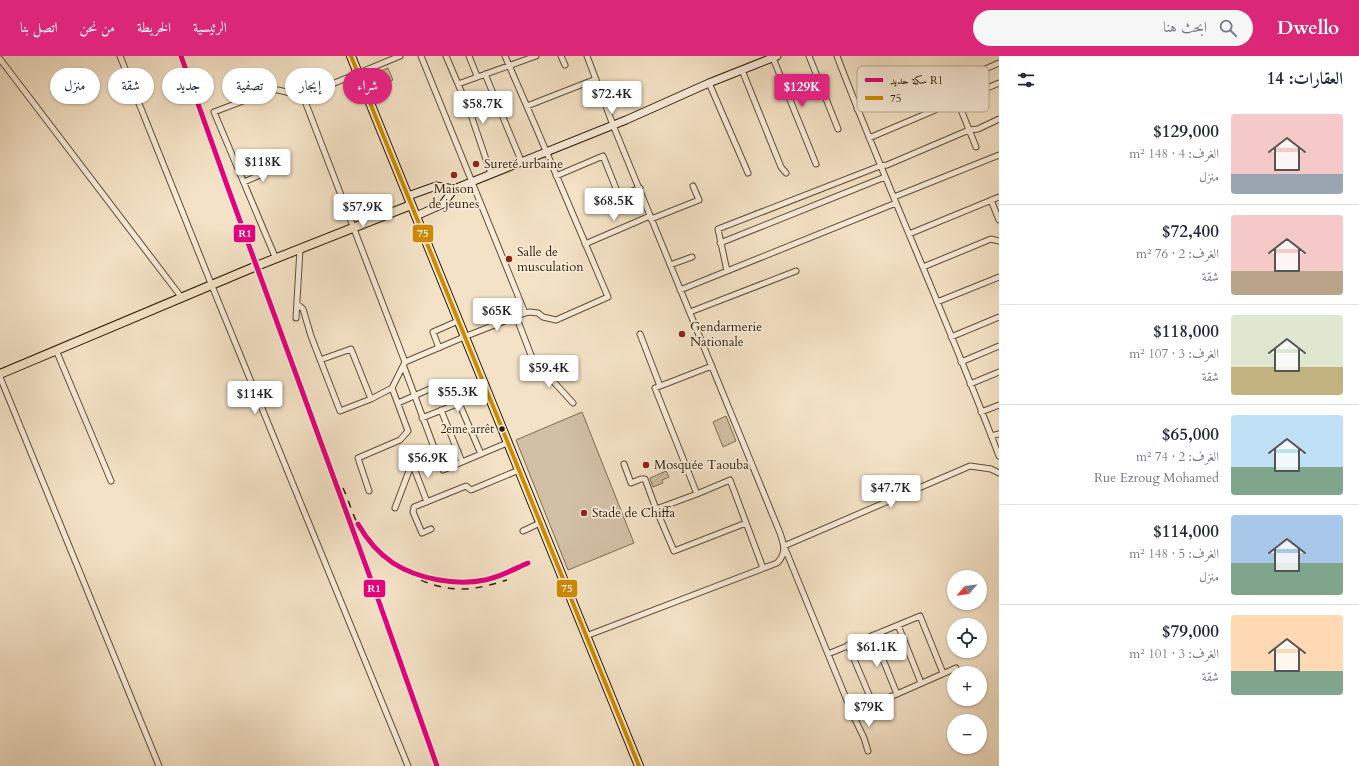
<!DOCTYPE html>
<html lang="ar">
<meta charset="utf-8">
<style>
:root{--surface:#fff;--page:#f6f6f7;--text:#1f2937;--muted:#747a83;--line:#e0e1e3;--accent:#db2777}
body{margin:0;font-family:Cardo,Amiri,serif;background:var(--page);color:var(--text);direction:rtl;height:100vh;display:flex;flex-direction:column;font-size:15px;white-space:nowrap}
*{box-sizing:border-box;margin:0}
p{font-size:13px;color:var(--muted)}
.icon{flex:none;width:22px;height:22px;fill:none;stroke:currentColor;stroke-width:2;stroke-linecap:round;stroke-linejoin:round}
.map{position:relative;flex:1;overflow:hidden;direction:ltr}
.sheet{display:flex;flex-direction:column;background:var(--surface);width:360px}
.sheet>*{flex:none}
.top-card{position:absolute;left:12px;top:12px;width:380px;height:36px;direction:rtl;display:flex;gap:8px}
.needle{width:26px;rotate:242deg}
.buttons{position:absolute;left:947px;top:514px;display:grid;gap:8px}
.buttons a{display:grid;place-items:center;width:40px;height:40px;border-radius:50%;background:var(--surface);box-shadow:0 1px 3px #0004;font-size:20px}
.price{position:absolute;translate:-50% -34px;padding:0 9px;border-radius:4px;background:#fff;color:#222;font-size:13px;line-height:26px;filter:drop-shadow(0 1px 2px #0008)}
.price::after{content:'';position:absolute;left:50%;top:24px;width:12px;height:9px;margin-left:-6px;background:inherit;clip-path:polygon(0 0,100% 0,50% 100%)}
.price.current{background:var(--accent);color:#fff}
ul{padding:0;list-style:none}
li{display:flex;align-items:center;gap:12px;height:100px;padding:0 16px}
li+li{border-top:1px solid var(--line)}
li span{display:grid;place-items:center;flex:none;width:112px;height:80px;border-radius:4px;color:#555}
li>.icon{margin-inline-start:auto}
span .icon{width:48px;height:48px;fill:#fffc;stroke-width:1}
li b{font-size:17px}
h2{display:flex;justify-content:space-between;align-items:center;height:48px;padding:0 16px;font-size:17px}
.tag{padding:0 14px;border-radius:18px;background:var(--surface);box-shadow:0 1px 3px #0004;font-size:14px;line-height:36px}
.tag.current{background:var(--accent);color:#fff}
header{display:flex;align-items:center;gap:24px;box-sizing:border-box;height:56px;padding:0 20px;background:var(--accent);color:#fff}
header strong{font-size:19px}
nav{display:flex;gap:22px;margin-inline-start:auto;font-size:14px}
.search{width:280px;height:36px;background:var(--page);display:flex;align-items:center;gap:10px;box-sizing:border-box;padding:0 14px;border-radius:22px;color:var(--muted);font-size:15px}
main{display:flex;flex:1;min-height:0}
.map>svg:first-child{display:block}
.grass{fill:#d2c0a5;stroke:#7f6e54}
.garden{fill:url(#garden-furrows);stroke:#7f6e54}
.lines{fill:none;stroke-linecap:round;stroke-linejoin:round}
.street-casing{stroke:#5e4e34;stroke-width:7}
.secondary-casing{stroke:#2c1c04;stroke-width:9}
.primary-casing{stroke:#2c1c04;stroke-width:10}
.street{stroke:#f8ecda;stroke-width:5}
.secondary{stroke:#f8ecda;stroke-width:7}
.primary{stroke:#f4e2c6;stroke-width:8}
.rail{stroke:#2c1c04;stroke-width:1.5;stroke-dasharray:7 7;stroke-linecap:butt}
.bus-1-casing{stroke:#f8ecda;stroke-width:7}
.bus-1{stroke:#ce8a01;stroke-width:4}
.rail-1-casing{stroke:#f8ecda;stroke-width:8}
.rail-1{stroke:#e5007d;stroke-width:5}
.poi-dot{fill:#8f2418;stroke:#f8ecda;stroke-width:1.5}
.bus-dot{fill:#2c1c04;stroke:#f8ecda;stroke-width:1.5}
.labels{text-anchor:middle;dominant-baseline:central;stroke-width:3.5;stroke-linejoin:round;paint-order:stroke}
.bus-label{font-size:12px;fill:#2c1c04;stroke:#f8ecda;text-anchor:end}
.poi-label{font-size:13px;fill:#2c1c04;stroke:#f8ecda;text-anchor:start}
.key{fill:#f8ecda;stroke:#bbae9a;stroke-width:1}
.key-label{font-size:11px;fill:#2c1c04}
.line-badge{stroke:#f8ecda;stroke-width:1.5}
.badge-label{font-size:11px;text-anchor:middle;font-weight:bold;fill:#fff}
</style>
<header>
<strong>Dwello</strong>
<div class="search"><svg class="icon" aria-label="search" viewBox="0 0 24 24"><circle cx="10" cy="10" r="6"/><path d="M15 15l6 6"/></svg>ابحث هنا</div>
<nav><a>الرئيسية</a><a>الخريطة</a><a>من نحن</a><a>اتصل بنا</a></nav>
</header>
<main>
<section class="sheet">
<h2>العقارات: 14<svg class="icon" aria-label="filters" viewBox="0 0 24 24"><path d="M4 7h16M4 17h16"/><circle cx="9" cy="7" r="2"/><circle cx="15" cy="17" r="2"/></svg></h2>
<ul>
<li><span style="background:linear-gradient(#f6c9c9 75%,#9aa5b1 0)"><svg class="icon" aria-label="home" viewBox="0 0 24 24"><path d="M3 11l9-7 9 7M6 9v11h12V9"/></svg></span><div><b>$129,000</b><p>الغرف: 4 · 148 m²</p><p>منزل</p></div></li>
<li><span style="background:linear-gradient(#f6c9c9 70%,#b9a48a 0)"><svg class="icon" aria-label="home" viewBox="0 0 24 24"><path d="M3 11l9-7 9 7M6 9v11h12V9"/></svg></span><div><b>$72,400</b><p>الغرف: 2 · 76 m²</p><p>شقة</p></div></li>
<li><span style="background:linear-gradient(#dfe7d0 65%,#c2b280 0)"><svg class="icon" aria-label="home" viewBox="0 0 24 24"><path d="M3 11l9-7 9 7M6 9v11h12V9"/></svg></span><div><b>$118,000</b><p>الغرف: 3 · 107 m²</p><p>شقة</p></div></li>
<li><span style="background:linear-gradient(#bfe0f5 65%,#7fa58c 0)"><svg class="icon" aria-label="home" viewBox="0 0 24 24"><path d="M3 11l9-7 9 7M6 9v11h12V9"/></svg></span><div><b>$65,000</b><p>الغرف: 2 · 74 m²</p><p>Rue Ezroug Mohamed</p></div></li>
<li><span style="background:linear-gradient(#a9c7e8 60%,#7fa58c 0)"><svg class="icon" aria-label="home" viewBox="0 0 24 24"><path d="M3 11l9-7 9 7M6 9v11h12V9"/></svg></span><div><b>$114,000</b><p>الغرف: 5 · 148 m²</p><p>منزل</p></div></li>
<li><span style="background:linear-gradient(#ffd9b3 70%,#7fa58c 0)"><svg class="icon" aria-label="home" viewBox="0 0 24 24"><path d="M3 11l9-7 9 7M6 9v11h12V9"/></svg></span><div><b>$79,000</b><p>الغرف: 3 · 101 m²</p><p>شقة</p></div></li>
</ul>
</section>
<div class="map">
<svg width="999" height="710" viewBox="0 0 999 710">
<defs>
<pattern id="garden-furrows" width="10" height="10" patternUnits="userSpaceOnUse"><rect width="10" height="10" fill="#d2c0a5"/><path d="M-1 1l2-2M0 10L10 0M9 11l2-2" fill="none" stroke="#b4a48c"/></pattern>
</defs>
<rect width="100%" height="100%" fill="#f4e2c6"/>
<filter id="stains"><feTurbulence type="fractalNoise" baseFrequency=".005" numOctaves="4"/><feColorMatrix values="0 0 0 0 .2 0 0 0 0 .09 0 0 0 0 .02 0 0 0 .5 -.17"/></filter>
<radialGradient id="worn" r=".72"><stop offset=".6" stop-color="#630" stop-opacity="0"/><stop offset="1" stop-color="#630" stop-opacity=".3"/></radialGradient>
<!-- grass -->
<path class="grass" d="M582,356L634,487L568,514L516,384Z
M726,360L736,385L723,391L713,366Z"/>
<!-- garden -->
<path class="garden" d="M388,12L393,24L373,33L368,20Z
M666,415L669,421L662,424L663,427L653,431L650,422Z"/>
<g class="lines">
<defs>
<path id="street" d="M120,0L212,230L408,710
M400,0L303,40L405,306L464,281L525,257L530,256L538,257L543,261L556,264L608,241C574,160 540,80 505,0
M421,0L525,257
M446,0L458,28L536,0
M469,0L477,20
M561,0L565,9
M809,0L838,73
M837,0C888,134 948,265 999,400
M773,2L816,108
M0,3L182,242
M742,14L781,111L786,117
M485,18L522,107
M709,27L748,117
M458,28L470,56L491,118
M951,28L999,7
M527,50L596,23
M857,53L945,14L976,91
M869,82L999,27
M556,120L603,100L619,140L640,132
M244,126L276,112
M894,141L999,99
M991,144L999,164
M651,163L699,144L693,130
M909,178L999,141
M720,187L885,121
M585,188L650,160
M276,203L214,56L272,34H278L303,40
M670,209L692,201
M923,211L991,183L999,185
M727,215L718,173L880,110L887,109L969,74L978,73L999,63
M680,234L896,147
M937,246L999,221
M297,248L303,253L311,280L340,355L371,343L392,332L405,306
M690,256L796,215
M516,260L534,307L542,313L573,347
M296,262L300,193
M640,278L660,330
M951,281L999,261
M439,292L433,276L458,265
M56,294L111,425
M320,304L351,293L371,343
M961,306L999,290
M712,310L655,332L697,438L730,424L763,512
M404,311L438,402L458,395
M0,321L159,710
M970,328L999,316
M398,347L432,332
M459,347L481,398
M441,354L462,406L507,387
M981,356L999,349
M422,362L487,336
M991,380L999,378
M438,402L443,414L462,406
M412,407L427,446
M624,408L631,427L641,423H645L656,453
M369,435L358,402L400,384L408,375L392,332
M697,438L656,453L674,495L746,467
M395,452L412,407
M431,473L422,477L413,456L414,451L466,430L471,434L519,414
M523,475L540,467
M898,569L921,627
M873,579L897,638
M586,580L777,507C787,497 784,489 780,477L613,69L587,0
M848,589L873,648
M828,598L920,560L943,617
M956,612L897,638L852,657L784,490L970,410L991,413L999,417
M852,657L864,682L868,695"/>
<path id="secondary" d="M408,140L436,130L454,133
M416,160L443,148L454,133L626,64L709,27L777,0"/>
<path id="primary" d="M351,0L639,710
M0,318L259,209L411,149"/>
</defs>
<!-- street casing -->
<use href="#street" class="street-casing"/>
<!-- secondary casing -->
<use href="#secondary" class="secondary-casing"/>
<!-- primary casing -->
<use href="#primary" class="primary-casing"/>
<!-- street -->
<use href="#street" class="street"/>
<!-- secondary -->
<use href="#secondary" class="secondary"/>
<!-- primary -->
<use href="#primary" class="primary"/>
<!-- rail -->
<path class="rail" d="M181,0L228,132L378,543L437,710
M343,432C350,447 354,465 364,479C390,516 441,533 485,524C500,521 514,513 528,507
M421,524C453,538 475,534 507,524"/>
<defs>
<path id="bus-1" d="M351,0L639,710"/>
</defs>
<!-- bus-1 casing -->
<use href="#bus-1" class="bus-1-casing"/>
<!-- bus-1 -->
<use href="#bus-1" class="bus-1"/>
<defs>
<path id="rail-1" d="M181,0L228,132L378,543L437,710
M358,468C367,484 378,497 393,507C418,523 456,530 485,524C500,521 514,513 528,507"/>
</defs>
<!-- rail-1 casing -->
<use href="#rail-1" class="rail-1-casing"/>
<!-- rail-1 -->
<use href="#rail-1" class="rail-1"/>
</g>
<!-- markers -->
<g class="poi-dot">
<circle cx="476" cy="108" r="4"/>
<circle cx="454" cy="119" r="4"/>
<circle cx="509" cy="203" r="4"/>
<circle cx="682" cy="278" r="4"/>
<circle cx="646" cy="409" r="4"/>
<circle cx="584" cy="457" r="4"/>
</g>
<circle class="bus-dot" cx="502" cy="373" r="3.5"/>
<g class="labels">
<!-- bus labels -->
<g class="bus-label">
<text x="494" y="373">2eme arrêt</text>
</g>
<!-- poi labels -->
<g class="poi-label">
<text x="484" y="108">Sureté urbaine</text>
<text x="454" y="133" text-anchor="middle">Maison<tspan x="454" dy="15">de jeunes</tspan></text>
<text x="517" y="196">Salle de<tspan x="517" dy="15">musculation</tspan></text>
<text x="690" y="271">Gendarmerie<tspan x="690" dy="15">Nationale</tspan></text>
<text x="654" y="409">Mosquée Taouba</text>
<text x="592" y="457">Stade de Chiffa</text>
</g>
</g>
<!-- legend -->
<rect x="857" y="10" width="132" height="46" rx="6" class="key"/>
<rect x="865" y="22" width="18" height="4" fill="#e5007d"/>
<rect x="865" y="40" width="18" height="4" fill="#ce8a01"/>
<g class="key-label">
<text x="890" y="28">سكة حديد R1</text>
<text x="890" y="46">75</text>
</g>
<g class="line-badge">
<rect x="412" y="168" width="22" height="19" rx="4" fill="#ce8a01"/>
<rect x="233" y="168" width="23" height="19" rx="4" fill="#e5007d"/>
<rect x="363" y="523" width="23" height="19" rx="4" fill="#e5007d"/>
<rect x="556" y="523" width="22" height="19" rx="4" fill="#ce8a01"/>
</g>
<g class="badge-label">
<text x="423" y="181">75</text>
<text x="245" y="181">R1</text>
<text x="374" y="536">R1</text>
<text x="567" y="536">75</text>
</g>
<rect width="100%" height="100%" filter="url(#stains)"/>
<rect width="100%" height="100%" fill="url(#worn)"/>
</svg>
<div class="buttons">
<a><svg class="needle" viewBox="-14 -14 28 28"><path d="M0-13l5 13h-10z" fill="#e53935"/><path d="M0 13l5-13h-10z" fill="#747a83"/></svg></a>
<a><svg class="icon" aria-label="locate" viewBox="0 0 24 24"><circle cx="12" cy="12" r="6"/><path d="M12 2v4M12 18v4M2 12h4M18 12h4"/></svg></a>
<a>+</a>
<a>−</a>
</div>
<b class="price current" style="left:802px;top:52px">$129K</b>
<b class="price" style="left:612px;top:59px">$72.4K</b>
<b class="price" style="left:483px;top:69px">$58.7K</b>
<b class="price" style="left:263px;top:127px">$118K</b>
<b class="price" style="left:614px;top:166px">$68.5K</b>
<b class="price" style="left:363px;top:172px">$57.9K</b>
<b class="price" style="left:497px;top:276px">$65K</b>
<b class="price" style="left:549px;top:333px">$59.4K</b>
<b class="price" style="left:458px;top:357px">$55.3K</b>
<b class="price" style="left:255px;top:359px">$114K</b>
<b class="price" style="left:428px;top:423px">$56.9K</b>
<b class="price" style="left:891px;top:453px">$47.7K</b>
<b class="price" style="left:877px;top:612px">$61.1K</b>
<b class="price" style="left:869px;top:672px">$79K</b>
<div class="top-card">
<a class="tag current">شراء</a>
<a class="tag">إيجار</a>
<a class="tag">تصفية</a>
<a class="tag">جديد</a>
<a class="tag">شقة</a>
<a class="tag">منزل</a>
</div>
</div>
</main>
